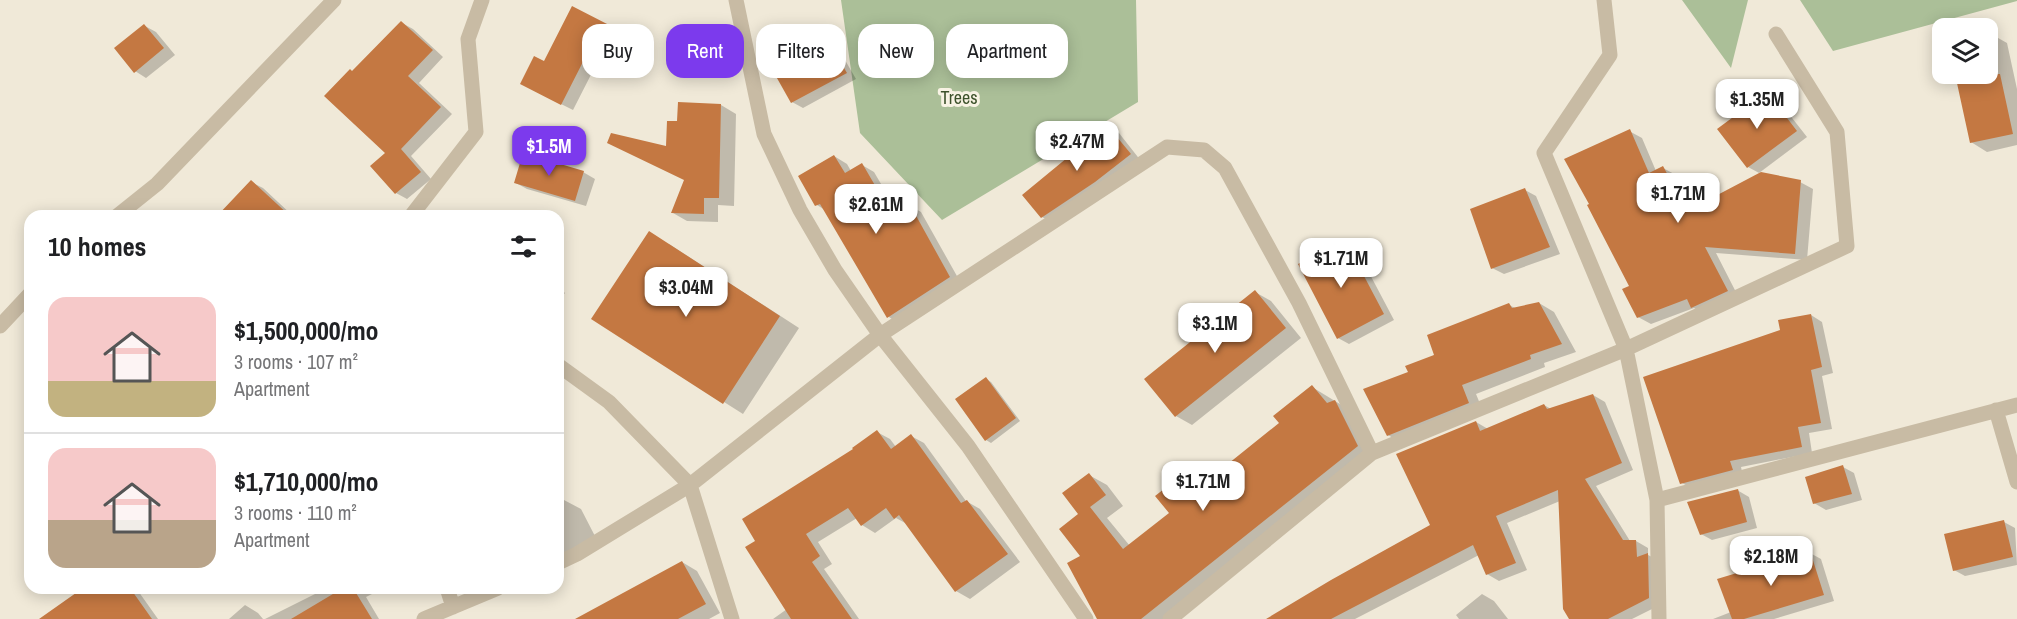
<!DOCTYPE html>
<meta charset="utf-8">
<style>
:root{--surface:#fff;--page:#f2f2f2;--text:#202124;--muted:#757577;--line:#e0e0e0;--accent:#7c3aed}
body{margin:0;font-family:"Archivo Narrow",sans-serif;background:var(--page);color:var(--text);height:100vh;display:flex;flex-direction:column;font-size:22px;white-space:nowrap}
*{box-sizing:border-box;margin:0}
p{font-size:20px;color:var(--muted)}
.icon{flex:none;width:33px;height:33px;fill:none;stroke:currentColor;stroke-width:2;stroke-linecap:round;stroke-linejoin:round}
.map{position:relative;flex:1;overflow:hidden}
.side{position:absolute;left:24px;top:210px;width:540px;height:384px;display:flex;flex-direction:column;background:var(--surface);border-radius:18px;box-shadow:0 3px 15px #0003}
.side>*{flex:none}
.banner{position:absolute;left:582px;top:24px;width:570px;height:54px;display:flex;gap:12px}
.controls{position:absolute;left:1932px;top:18px;display:grid;gap:12px}
.controls a{display:grid;place-items:center;width:66px;height:66px;border-radius:12px;background:var(--surface);box-shadow:0 3px 15px #0003;font-size:30px}
.price{position:absolute;translate:-50% -51px;padding:0 14px;border-radius:12px;background:#fff;color:#222;font-size:20px;line-height:39px;filter:drop-shadow(0 2px 3px #0008)}
.price::after{content:'';position:absolute;left:50%;top:36px;width:18px;height:14px;margin-left:-9px;background:inherit;clip-path:polygon(0 0,100% 0,50% 100%)}
.price.on{background:var(--accent);color:#fff}
ul{padding:0;list-style:none}
li{display:flex;align-items:center;gap:18px;height:150px;padding:0 24px}
li+li{border-top:2px solid var(--line)}
li span{display:grid;place-items:center;flex:none;width:168px;height:120px;border-radius:18px;color:#555}
li>.icon{margin-inline-start:auto}
span .icon{width:72px;height:72px;fill:#fffc;stroke-width:1}
li b{font-size:26px}
h2{display:flex;justify-content:space-between;align-items:center;height:72px;padding:0 24px;font-size:26px}
.chip{padding:0 21px;border-radius:18px;background:var(--surface);box-shadow:0 3px 15px #0003;font-size:21px;line-height:54px}
.chip.on{background:var(--accent);color:#fff}
.map>svg:first-child{display:block}
.green{fill:#abbf98}
.shadow{fill:#0003}
.building{fill:#c47842}
.lines{fill:none;stroke-linecap:round;stroke-linejoin:round}
.street{stroke:#c8bba4;stroke-width:15}
.labels{text-anchor:middle;dominant-baseline:central;stroke-width:6;stroke-linejoin:round;paint-order:stroke}
.park-label{font-size:18px;fill:#3c512a;stroke:#f8f3e4}
</style>
<div class="map">
<svg width="2017" height="619" viewBox="0 0 2017 619">
<rect width="100%" height="100%" fill="#f0e9d8"/>
<!-- green -->
<path class="green" d="M841,0H1136L1138,102L942,220L860,133Z
M1682,0H1748L1731,68Z
M1800,0H2017V1L1833,51Z"/>
<!-- shadow -->
<path class="shadow" d="M573,8L620,33L606,60L600,57L573,110L533,90Z
M402,23L413,29L443,57L419,83L452,114L411,156L431,179L407,199L396,193L387,153Z
M145,26L156,32L175,55L146,78L135,71Z
M789,29L799,35L811,52L828,43L838,48L856,79L803,108L792,102L775,72L787,65Z
M1991,34L2007,43L2017,89V145L1987,152L1971,142L1957,74H1988V35Z
M1767,93L1778,100L1807,137L1759,173L1800,182L1813,189L1807,260L1716,253L1739,298L1705,314L1694,308L1651,324L1638,317L1631,287L1629,131L1642,138L1656,171L1663,168L1676,175L1694,209L1761,174L1748,167Z
M721,105L736,114L734,206L718,205V222L687,221L673,213L685,180L679,123Z
M1107,127L1119,133L1141,161L1054,223L1042,217Z
M834,156L847,164L851,171L862,165L874,172L897,211L909,205L921,212L962,285L901,325L889,317L825,210L817,205Z
M583,172L595,179L586,206L527,189L516,183Z
M251,182L263,188L293,216H219Z
M1525,190L1536,196L1560,254L1504,274L1492,268Z
M1345,242L1356,248L1394,320L1349,344L1338,338Z
M669,244L799,328L743,414L724,402Z
M558,287L565,293L558,301Z
M1255,292L1271,301L1301,338L1192,425L1176,416Z
M1539,303L1554,312L1576,352L1544,363L1545,367L1476,394L1483,411L1403,444L1388,435L1409,372L1509,305L1517,309Z
M1811,315L1822,322L1833,373L1822,376L1832,429L1809,433L1812,453L1741,467L1743,476L1693,489L1682,483L1782,331Z
M986,379L991,382L1020,421L991,443L986,440Z
M1312,387L1353,412L1375,457L1172,619H1099L1082,557L1080,515L1089,475L1107,485L1123,506L1107,518L1130,546L1171,513L1191,470L1210,481L1281,423Z
M1593,395L1605,402L1633,470L1596,486L1630,541H1636L1648,548V555L1660,561V605L1632,619H1570L1560,501L1507,523L1527,570L1499,581L1487,574L1479,555L1355,619H1270L1432,525L1476,422L1488,429L1544,405L1551,409Z
M877,432L890,439L896,447L911,436L924,443L966,501L980,509L1020,562L970,599L956,591L907,524L896,518L875,533L862,525L857,518L818,542L832,564L824,569L859,619H773L787,609L757,541Z
M1843,467L1854,473L1862,500L1826,510L1814,503Z
M1737,490L1749,497L1757,528L1712,540L1701,534Z
M564,500L581,509L597,540L558,561V503Z
M2004,522L2015,528L2017,565L1965,576L1954,570Z
M1810,553L1821,559L1834,601L1774,619H1713L1731,612Z
M682,562L697,571L720,613L709,619H578Z
M85,588H136L158,619H62Z
M327,588H384L366,597L379,619H265Z
M1482,594L1494,601L1508,619H1459L1456,615Z
M245,605L258,613L263,619H229Z"/>
<!-- building -->
<path class="building" d="M572,6L609,25L594,55L588,52L561,105L520,84L534,56L544,61Z
M401,21L433,50L408,76L441,107L401,149L421,172L395,194L370,166L385,153L324,96L350,69L352,71Z
M144,24L164,48L134,73L114,48Z
M789,27L806,53L828,41L847,73L791,103L773,71L784,65L768,41Z
M1955,74H2000L2013,134L1970,143Z
M1767,92L1797,131L1747,168L1717,129Z
M678,102L721,104L719,198H704V214L671,213L684,180L607,143L611,133L666,146L667,121H677Z
M1107,125L1131,154L1095,182L1041,218L1022,195Z
M1630,129L1649,173L1663,166L1687,211L1761,172L1801,180L1795,254L1705,247L1728,291L1691,308L1687,299L1637,318L1622,289L1629,286L1587,205L1589,204L1564,159Z
M523,153L584,171L575,201L514,183Z
M834,155L845,173L862,163L891,213L909,203L950,277L887,318L820,204L815,206L798,176Z
M251,180L290,216H217Z
M1525,188L1550,247L1491,269L1470,209Z
M649,231L780,316L723,404L591,319Z
M1345,240L1384,314L1337,339L1298,264Z
M1255,290L1286,328L1175,417L1144,379Z
M1539,302L1562,344L1530,355L1531,359L1462,385L1469,403L1387,436L1363,389L1408,372L1405,366L1434,355L1427,335L1509,303L1512,308Z
M1811,314L1822,367L1811,370L1821,423L1798,427L1802,447L1730,461L1733,470L1680,484L1643,377L1780,330L1778,320Z
M986,377L1016,418L985,441L955,399Z
M1312,385L1327,403L1335,400L1358,446L1141,619H1097L1067,563L1080,556L1059,529L1078,514L1062,493L1089,473L1106,495L1090,507L1123,549L1169,513L1155,496L1191,468L1203,484L1279,423L1273,416Z
M1593,394L1622,463L1585,479L1623,540H1636L1637,557L1648,553L1649,598L1608,619H1569L1563,609L1558,490L1496,516L1516,563L1486,575L1473,545L1331,619H1266L1331,580L1430,525L1396,454L1476,421L1480,431L1544,404L1547,409Z
M877,430L891,449L911,434L961,503L967,500L1008,554L955,592L899,515L894,519L886,508L861,526L848,508L806,534L820,556L812,562L852,619H791L745,547L755,541L742,519L853,449L852,448Z
M1843,465L1852,494L1813,504L1805,477Z
M1738,489L1747,522L1700,535L1687,502Z
M2004,520L2013,557L1953,571L1944,534Z
M1810,551L1824,595L1744,619H1732L1717,579Z
M682,561L706,604L678,619H575Z
M83,588H130L152,619H39Z
M343,588H353L372,619H291Z"/>
<g class="lines">
<!-- street -->
<path class="street" d="M736,0L764,134L800,210L835,270L880,335L968,446L1086,619
M1604,0L1610,55L1544,153L1626,349L1657,500L1659,619
M117,216L157,184L334,0
M411,216L476,132L468,39L482,0
M0,326L30,294
M558,365L609,402L690,485L732,619
M1996,410L2017,482
M1657,500L2017,405
M558,563L577,554L690,485L880,335L1167,147L1204,150L1225,168L1299,303L1372,453
M447,588L453,607
M424,619L498,588
M1170,619L1372,453L1626,349L1847,246L1837,132L1776,34"/>
</g>
<g class="labels">
<!-- park labels -->
<g class="park-label">
<text x="959" y="97">Trees</text>
</g>
</g>
</svg>
<div class="controls">
<a><svg class="icon" aria-label="layers" viewBox="0 0 24 24"><path d="M12 4l9 5-9 5-9-5zM3 14l9 5 9-5"/></svg></a>
</div>
<b class="price" style="left:1757px;top:130px">$1.35M</b>
<b class="price" style="left:1077px;top:172px">$2.47M</b>
<b class="price on" style="left:549px;top:177px">$1.5M</b>
<b class="price" style="left:1678px;top:224px">$1.71M</b>
<b class="price" style="left:876px;top:235px">$2.61M</b>
<b class="price" style="left:1341px;top:289px">$1.71M</b>
<b class="price" style="left:686px;top:318px">$3.04M</b>
<b class="price" style="left:1215px;top:354px">$3.1M</b>
<b class="price" style="left:1203px;top:512px">$1.71M</b>
<b class="price" style="left:1771px;top:587px">$2.18M</b>
<div class="banner">
<a class="chip">Buy</a>
<a class="chip on">Rent</a>
<a class="chip">Filters</a>
<a class="chip">New</a>
<a class="chip">Apartment</a>
</div>
<section class="side">
<h2>10 homes<svg class="icon" aria-label="filters" viewBox="0 0 24 24"><path d="M4 7h16M4 17h16"/><circle cx="9" cy="7" r="2"/><circle cx="15" cy="17" r="2"/></svg></h2>
<ul>
<li><span style="background:linear-gradient(#f6c9c9 70%,#c2b280 0)"><svg class="icon" aria-label="home" viewBox="0 0 24 24"><path d="M3 11l9-7 9 7M6 9v11h12V9"/></svg></span><div><b>$1,500,000/mo</b><p>3 rooms · 107 m²</p><p>Apartment</p></div></li>
<li><span style="background:linear-gradient(#f6c9c9 60%,#b9a48a 0)"><svg class="icon" aria-label="home" viewBox="0 0 24 24"><path d="M3 11l9-7 9 7M6 9v11h12V9"/></svg></span><div><b>$1,710,000/mo</b><p>3 rooms · 110 m²</p><p>Apartment</p></div></li>
</ul>
</section>
</div>
